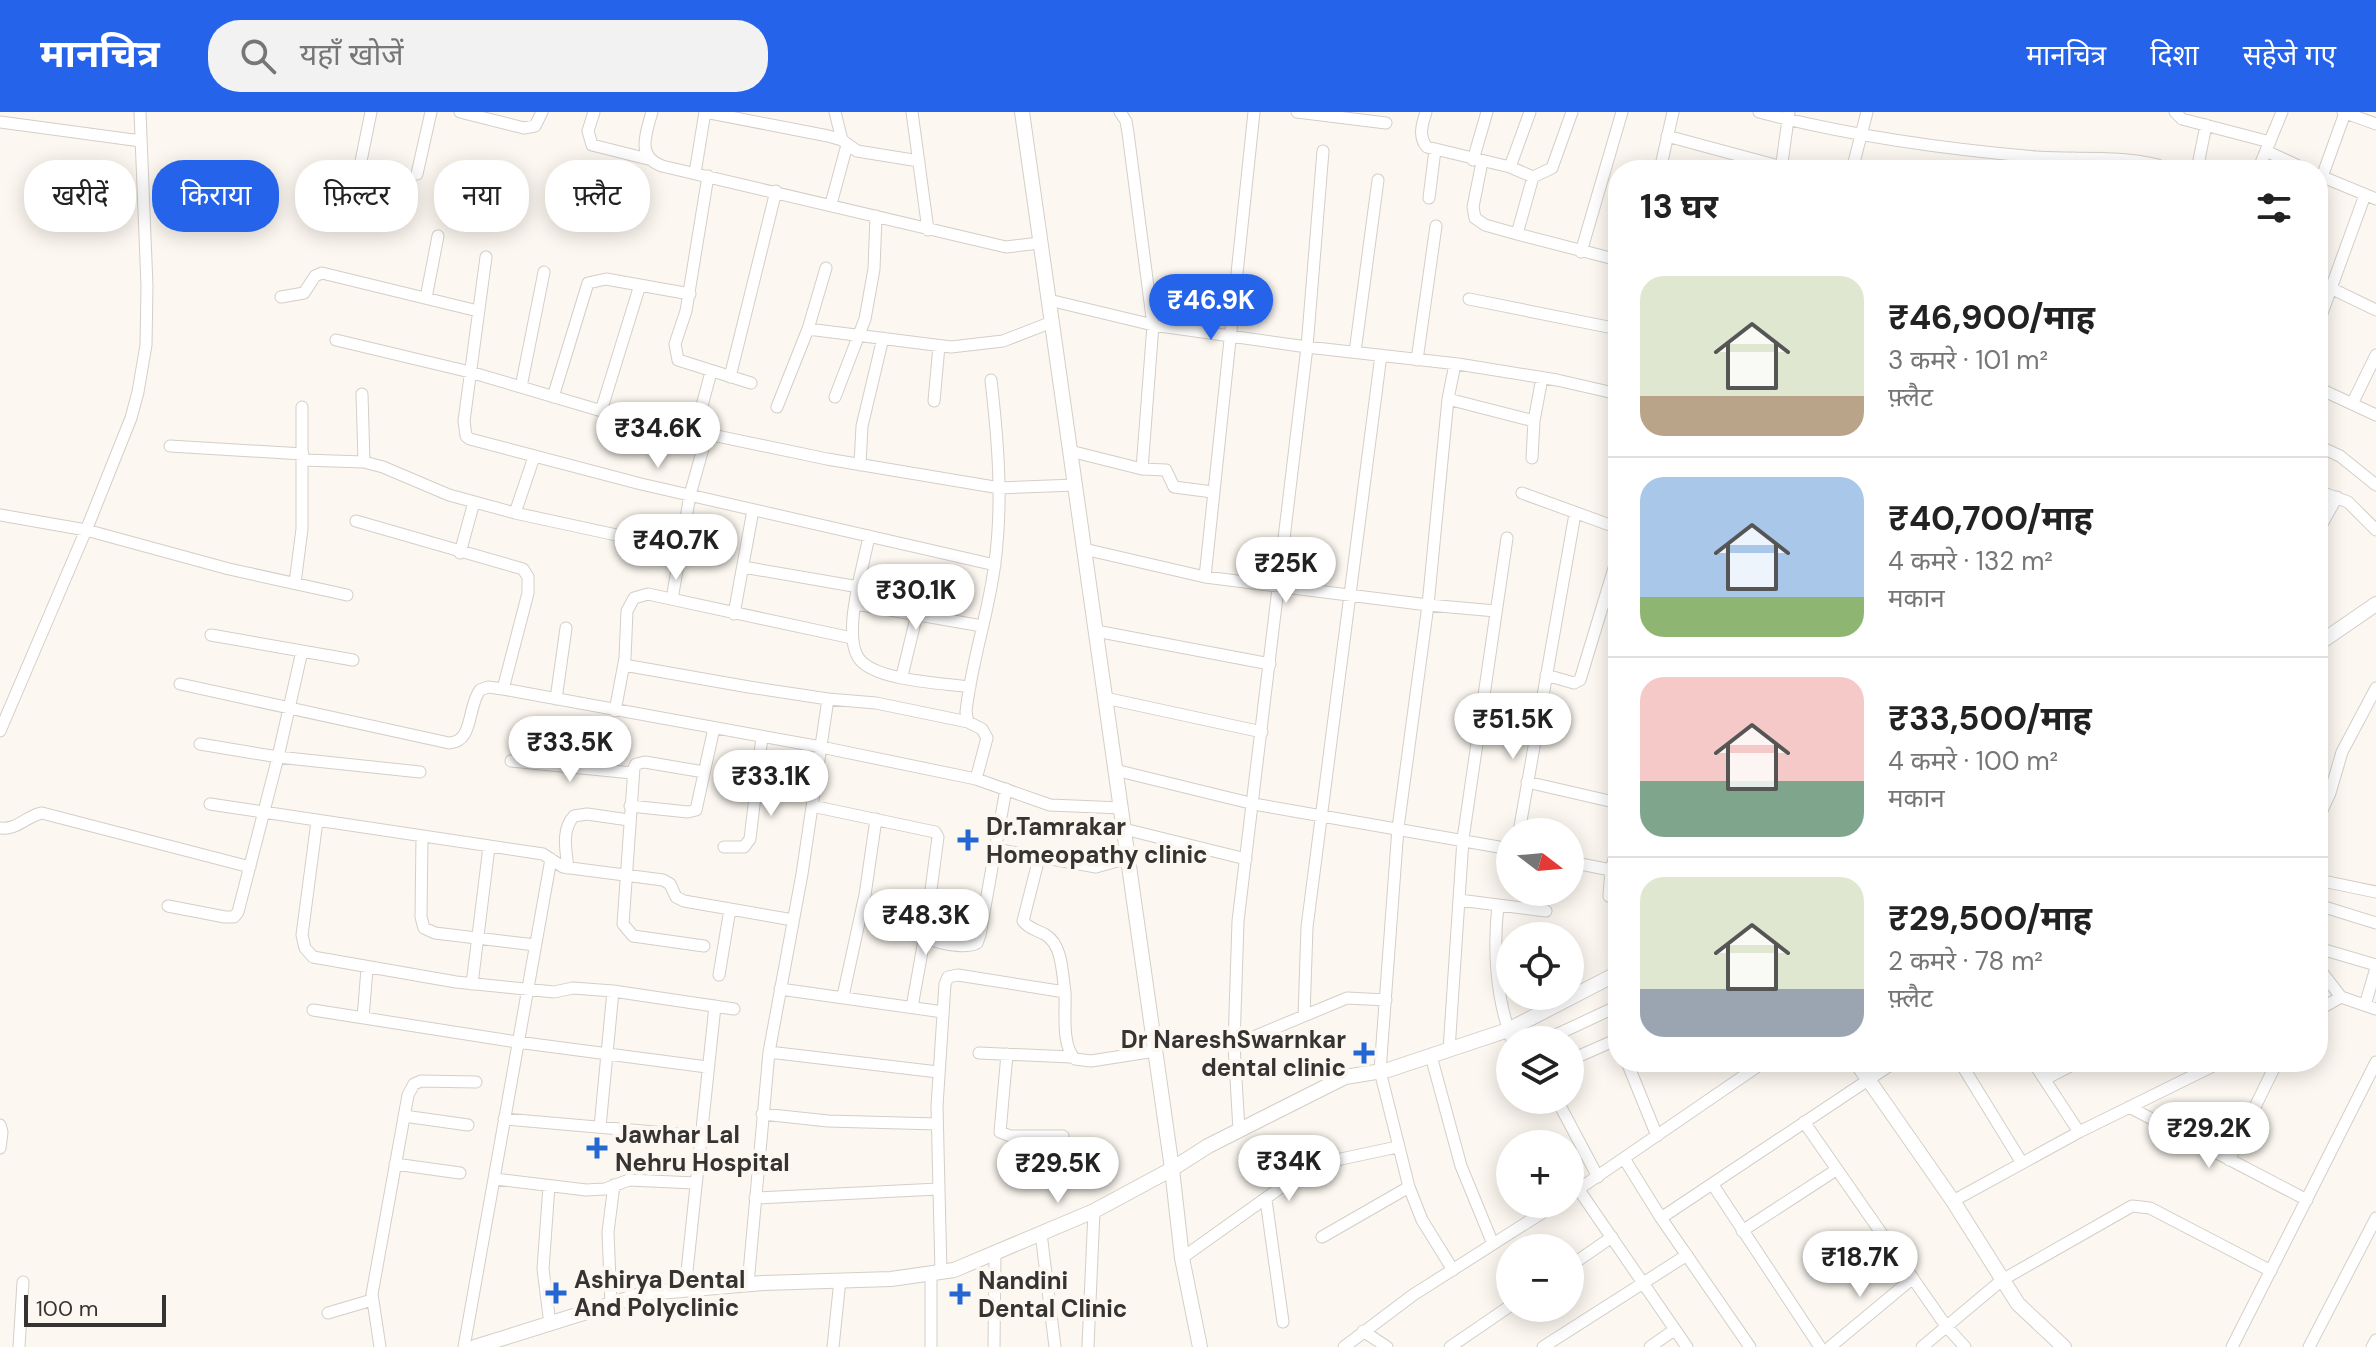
<!DOCTYPE html>
<html lang="hi">
<meta charset="utf-8">
<style>
:root{--surface:#fff;--page:#f2f2f2;--text:#222;--muted:#767676;--line:#e0e0e0;--accent:#2563eb}
body{margin:0;font-family:"DM Sans","Noto Sans Devanagari",sans-serif;background:var(--page);color:var(--text);height:100vh;display:flex;flex-direction:column;font-size:30px;white-space:nowrap}
*{box-sizing:border-box;margin:0}
p{font-size:26px;color:var(--muted)}
.icon{flex:none;width:44px;height:44px;fill:none;stroke:currentColor;stroke-width:2;stroke-linecap:round;stroke-linejoin:round}
.map{position:relative;flex:1;overflow:hidden}
.side{position:absolute;left:1608px;top:48px;width:720px;height:912px;display:flex;flex-direction:column;background:var(--surface);border-radius:32px;box-shadow:0 4px 20px #0003}
.side>*{flex:none}
.banner{position:absolute;left:24px;top:48px;width:760px;height:72px;display:flex;gap:16px}
.needle{width:52px;rotate:106deg}
.controls{position:absolute;left:1496px;top:706px;display:grid;gap:16px}
.controls a{display:grid;place-items:center;width:88px;height:88px;border-radius:50%;background:var(--surface);box-shadow:0 4px 20px #0003;font-size:40px}
.scale{position:absolute;left:24px;bottom:20px;width:142px;box-sizing:border-box;padding-left:8px;border:4px solid #363432;border-top:0;font-size:22px;line-height:28px;white-space:nowrap;color:#363432;-webkit-text-stroke:6px #fcf7f0;paint-order:stroke}
.price{position:absolute;translate:-50% -68px;padding:0 18px;border-radius:28px;background:#fff;color:#222;font-size:26px;line-height:52px;filter:drop-shadow(0 2px 4px #0008)}
.price::after{content:'';position:absolute;left:50%;top:48px;width:24px;height:18px;margin-left:-12px;background:inherit;clip-path:polygon(0 0,100% 0,50% 100%)}
.price.on{background:var(--accent);color:#fff}
ul{padding:0;list-style:none}
li{display:flex;align-items:center;gap:24px;height:200px;padding:0 32px}
li+li{border-top:2px solid var(--line)}
li span{display:grid;place-items:center;flex:none;width:224px;height:160px;border-radius:24px;color:#555}
li>.icon{margin-inline-start:auto}
span .icon{width:96px;height:96px;fill:#fffc;stroke-width:1}
li b{font-size:34px}
h2{display:flex;justify-content:space-between;align-items:center;height:96px;padding:0 32px;font-size:34px}
.pill{padding:0 28px;border-radius:32px;background:var(--surface);box-shadow:0 4px 20px #0003;font-size:28px;line-height:72px}
.pill.on{background:var(--accent);color:#fff}
header{display:flex;align-items:center;gap:48px;box-sizing:border-box;height:112px;padding:0 40px;background:var(--accent);color:#fff}
header strong{font-size:38px}
nav{display:flex;gap:44px;margin-inline-start:auto;font-size:28px}
.search{width:560px;height:72px;background:var(--page);display:flex;align-items:center;gap:20px;box-sizing:border-box;padding:0 28px;border-radius:32px;color:var(--muted);font-size:30px}
.map>svg:first-child{display:block}
.lines{fill:none;stroke-linecap:round;stroke-linejoin:round}
.minor-casing{stroke:#d3cfc8;stroke-width:13}
.tertiary-casing{stroke:#d3cfc8;stroke-width:16}
.minor{stroke:#fff;stroke-width:11}
.tertiary{stroke:#fff;stroke-width:14}
.poi-dot{fill:#2467d3;stroke:#fcf7f0;stroke-width:3}
.labels{text-anchor:middle;dominant-baseline:central;stroke-width:8;stroke-linejoin:round;paint-order:stroke}
.poi-label{font-size:24px;font-weight:bold;fill:#363432;stroke:#fcf7f0;text-anchor:start}
</style>
<header>
<strong>मानचित्र</strong>
<div class="search"><svg class="icon" aria-label="search" viewBox="0 0 24 24"><circle cx="10" cy="10" r="6"/><path d="M15 15l6 6"/></svg>यहाँ खोजें</div>
<nav><a>मानचित्र</a><a>दिशा</a><a>सहेजे गए</a></nav>
</header>
<div class="map">
<svg width="2376" height="1235" viewBox="0 0 2376 1235">
<rect width="100%" height="100%" fill="#fcf7f0"/>
<g class="lines">
<defs>
<path id="minor" d="M460,0L524,16L535,14L542,0
M594,0L588,19L592,33L648,47
M652,0C646,21 636,45 662,54L1006,135L1040,131
M705,0L828,24L842,28L857,39L919,49
M835,0L842,28
M912,0L928,118
M1120,0L1126,9L1128,21L1153,213L1142,357
M1297,0L1386,11
M1426,0C1422,12 1418,25 1427,35L1510,55L1533,65L1552,56L1572,0
M1759,0C1849,24 1944,37 2036,45C2077,48 2118,43 2158,53L2157,58
M2175,0L2182,7L2270,30
M2343,0L2376,12
M0,10L141,29
M1667,24L1782,55
M2266,39L2307,58
M1473,48L1487,0
M1482,50L1473,95L1475,106L1485,113L1517,122
M360,54L371,0
M1510,55L1530,0
M1660,58L1673,0
M1781,58L1789,0
M1852,58L1867,0
M2070,58L2073,46
M2197,58L2206,13
M2258,58L2282,0
M695,61L705,0
M417,62L431,0
M2318,63L2376,87
M708,64L686,199L675,232L678,248L751,271
M1533,65L1517,122L1618,148
M2318,76L2345,1
M1429,86L1435,38
M831,92L847,33
M1581,140L1622,0
M486,145L464,309L466,324L470,327L641,372L995,453
M2318,170L2376,198
M281,185L304,181L315,164L322,161L478,199
M426,186L438,124
M1469,187L1618,217
M1049,188L1153,213L1307,235L1458,252L1557,268L1618,282
M2318,212L2365,83
M808,217L951,235L1003,229L1052,210
M336,228L470,260L612,302L827,347L1000,376L1075,373
M1355,240L1378,68
M1417,248L1436,114
M730,265L776,79
M521,275L544,160
M2318,276L2376,303
M362,282L364,350
M553,285L588,171L606,167L690,182
M835,285L865,207L874,157L876,104
M1448,287L1534,309
M934,289L939,234
M2352,292L2376,243
M777,295L808,217L826,156
M601,299L640,173
M695,320L711,260
M170,334L303,342
M2318,334L2340,344L2376,373
M1070,339L1142,357L1166,358L1174,375L1213,380
M1532,346L1534,309L1542,266
M303,348L364,350L383,355L449,383L515,401L681,437
M860,353L862,314L883,226
M2318,379L2348,390L2376,418
M1522,381L1618,416
M515,401L534,345
M0,403L86,418L229,457L347,483
M356,409L523,457L528,465V481L503,577
M2318,419L2337,385
M869,424C864,453 839,529 862,550C882,569 943,571 970,575
M1084,437L1205,465L1428,493L1496,499
M460,441L474,390
M743,455L859,475
M1205,465L1254,0
M295,471L302,417V295
M672,487L690,383L707,322
M856,492L982,514
M734,502L753,398
M1096,519L1270,552
M211,523L353,548
M624,553L749,575L828,587L876,591L968,610
M1546,563L1574,571L1580,568L1618,443
M902,564L917,502
M180,572L449,631C474,630 467,595 480,578L488,575L503,577L821,635L976,667L1050,693L1121,696
M1105,586L1262,620
M556,587L566,516
M615,599L625,546L627,499L634,486L648,482L852,526
M0,619L89,411L131,306L138,280L146,233L147,174L140,0
M200,632L278,645L420,660
M511,649L632,661
M1115,658L1254,692L1510,737
M976,667L987,626L982,617L968,610L966,600C971,550 989,501 995,450C1003,389 998,329 991,268
M1527,670L1618,691
M210,692L543,742L563,755L663,768L670,772L676,785L684,789L793,808
M630,694L688,700L696,698L714,616
M812,694L935,720L938,725L925,823C934,832 965,837 977,831L980,823L1006,677
M2318,707L2330,681L2342,640L2376,576
M317,709L302,823L305,836L313,845L456,870L554,880L573,876L613,879L734,897
M0,716C18,718 26,704 42,701L250,755
M1124,717L1246,747
M1519,720L1575,402
M422,725L421,805L424,816L435,821L535,833
M724,735H744L750,727L762,625
M995,737L1096,755L1128,746
M1039,746L1023,809C1029,817 1037,818 1046,823C1063,834 1062,862 1065,880
M1570,750L1611,758L1609,784L1618,787
M568,756C566,738 561,718 574,704L587,702L629,708
M1611,758L1618,733
M2318,768L2376,780
M1459,788L1546,799
M1498,793C1493,837 1496,886 1512,928
M2318,793L2376,811
M168,794L225,805H234L238,800L278,645L302,539
M704,834L633,824L623,812L634,656L636,652L645,650L704,660
M2318,836L2376,853
M2318,855L2341,885
M719,863L730,797
M472,872L489,735
M780,877L943,900
M843,884L865,783L876,707
M2365,893L2376,856
M912,895L925,823
M313,898L517,930L707,955
M2318,898L2341,885L2376,897
M1304,904L1307,815L1381,243
M363,906L367,857
M1545,928L1618,894
M1234,933L1347,886L1386,888
M1449,938L1463,727L1507,426
M769,940L938,960
M979,941L1071,945
M1007,942L1000,1020L1010,1024H1063
M1431,944L1461,1054L1493,1132
M1570,948L1618,927
M1627,950L1657,1024
M1960,950L2022,1051
M2033,950L2079,1020
M2045,967L2078,950
M1557,988L1598,1065
M2129,995L2307,1088
M762,1002L828,1009L937,1012
M404,1004L468,1013
M504,1007L700,1024
M1804,1010L1946,1214L1965,1235
M0,1013L2,1020L0,1036
M600,1015L613,879
M1239,1018L1234,933L1238,809L1307,235L1323,39
M1625,1048L1661,1106L1750,1235
M2229,1048L2277,950
M395,1052L460,1061
M495,1067L586,1078L605,1077L629,1068L695,1071
M1713,1073L1820,1235
M549,1074L543,1157L550,1212
M1579,1078L1687,1235
M1570,1083L1764,950
M755,1086L938,1077
M1266,1088L1283,1210
M1953,1089L2079,1020L2221,950
M1661,1106L1895,950
M1742,1119L1836,1058
M1041,1121L1055,1235
M1322,1125L1409,1075
M1182,1146L1280,1076L1312,1057L1341,1047L1397,1035
M1570,1154L1612,1125
M1453,1158L1422,1108L1409,1075L1380,959L1398,716L1428,493L1448,287L1455,252
M941,1161L937,994L945,872L948,865L958,863L1065,880C1066,899 1061,933 1075,947L1091,949L1155,939
M748,1172L769,940L802,762L828,587
M685,1178L715,894
M611,1193L608,1120L614,1073
M328,1201L372,1188
M1363,1219L1387,1235
M1088,1234L1094,1099
M19,1235L23,1170
M380,1235L372,1182L408,983L414,972L421,969L476,970
M464,1235L551,747
M833,1235L840,1168
M931,1235V1162
M994,1235L995,1141
M1344,1235L1413,1183L1556,1092
M1450,1235L1510,1194
M1543,1235L1687,1143
M1650,1235L1674,1218
M1830,1235L1913,1166
M1922,1235L2002,1168L2132,1094L2150,1096L2271,1159
M2232,1235L2376,950
M2309,1235L2376,1106
M2372,1235L2376,1228"/>
<path id="tertiary" d="M1022,0L1172,1057L1182,1146L1200,1235
M2318,532L2376,492
M1856,950L1953,1089L2018,1192L2064,1235
M475,1235L647,1181L763,1171L891,1167L954,1158L1094,1099L1172,1057L1208,1034L1345,965L1388,958L1508,918L1618,861"/>
</defs>
<!-- minor casing -->
<use href="#minor" class="minor-casing"/>
<!-- tertiary casing -->
<use href="#tertiary" class="tertiary-casing"/>
<!-- minor -->
<use href="#minor" class="minor"/>
<!-- tertiary -->
<use href="#tertiary" class="tertiary"/>
</g>
<!-- markers -->
<g class="poi-dot">
<path d="M964 716h8v8h8v8h-8v8h-8v-8h-8v-8h8z"/>
<path d="M1360 929h8v8h8v8h-8v8h-8v-8h-8v-8h8z"/>
<path d="M593 1024h8v8h8v8h-8v8h-8v-8h-8v-8h8z"/>
<path d="M552 1169h8v8h8v8h-8v8h-8v-8h-8v-8h8z"/>
<path d="M956 1170h8v8h8v8h-8v8h-8v-8h-8v-8h8z"/>
</g>
<g class="labels">
<!-- poi labels -->
<g class="poi-label">
<text x="986" y="714">Dr.Tamrakar<tspan x="986" dy="28">Homeopathy clinic</tspan></text>
<text x="1346" y="927" text-anchor="end">Dr NareshSwarnkar<tspan x="1346" dy="28">dental clinic</tspan></text>
<text x="615" y="1022">Jawhar Lal<tspan x="615" dy="28">Nehru Hospital</tspan></text>
<text x="574" y="1167">Ashirya Dental<tspan x="574" dy="28">And Polyclinic</tspan></text>
<text x="978" y="1168">Nandini<tspan x="978" dy="28">Dental Clinic</tspan></text>
</g>
</g>
</svg>
<div class="controls">
<a><svg class="needle" viewBox="-14 -14 28 28"><path d="M0-13l5 13h-10z" fill="#e53935"/><path d="M0 13l5-13h-10z" fill="#767676"/></svg></a>
<a><svg class="icon" aria-label="locate" viewBox="0 0 24 24"><circle cx="12" cy="12" r="6"/><path d="M12 2v4M12 18v4M2 12h4M18 12h4"/></svg></a>
<a><svg class="icon" aria-label="layers" viewBox="0 0 24 24"><path d="M12 4l9 5-9 5-9-5zM3 14l9 5 9-5"/></svg></a>
<a>+</a>
<a>−</a>
</div>
<div class="scale">100 m</div>
<b class="price on" style="left:1211px;top:230px">₹46.9K</b>
<b class="price" style="left:658px;top:358px">₹34.6K</b>
<b class="price" style="left:676px;top:470px">₹40.7K</b>
<b class="price" style="left:1286px;top:493px">₹25K</b>
<b class="price" style="left:916px;top:520px">₹30.1K</b>
<b class="price" style="left:1513px;top:649px">₹51.5K</b>
<b class="price" style="left:570px;top:672px">₹33.5K</b>
<b class="price" style="left:771px;top:706px">₹33.1K</b>
<b class="price" style="left:926px;top:845px">₹48.3K</b>
<b class="price" style="left:2209px;top:1058px">₹29.2K</b>
<b class="price" style="left:1289px;top:1091px">₹34K</b>
<b class="price" style="left:1058px;top:1093px">₹29.5K</b>
<b class="price" style="left:1860px;top:1187px">₹18.7K</b>
<div class="banner">
<a class="pill">खरीदें</a>
<a class="pill on">किराया</a>
<a class="pill">फ़िल्टर</a>
<a class="pill">नया</a>
<a class="pill">फ़्लैट</a>
</div>
<section class="side">
<h2>13 घर<svg class="icon" aria-label="filters" viewBox="0 0 24 24"><path d="M4 7h16M4 17h16"/><circle cx="9" cy="7" r="2"/><circle cx="15" cy="17" r="2"/></svg></h2>
<ul>
<li><span style="background:linear-gradient(#dfe7d0 75%,#b9a48a 0)"><svg class="icon" aria-label="home" viewBox="0 0 24 24"><path d="M3 11l9-7 9 7M6 9v11h12V9"/></svg></span><div><b>₹46,900/माह</b><p>3 कमरे · 101 m²</p><p>फ़्लैट</p></div></li>
<li><span style="background:linear-gradient(#a9c7e8 75%,#8fb573 0)"><svg class="icon" aria-label="home" viewBox="0 0 24 24"><path d="M3 11l9-7 9 7M6 9v11h12V9"/></svg></span><div><b>₹40,700/माह</b><p>4 कमरे · 132 m²</p><p>मकान</p></div></li>
<li><span style="background:linear-gradient(#f6c9c9 65%,#7fa58c 0)"><svg class="icon" aria-label="home" viewBox="0 0 24 24"><path d="M3 11l9-7 9 7M6 9v11h12V9"/></svg></span><div><b>₹33,500/माह</b><p>4 कमरे · 100 m²</p><p>मकान</p></div></li>
<li><span style="background:linear-gradient(#dfe7d0 70%,#9aa5b1 0)"><svg class="icon" aria-label="home" viewBox="0 0 24 24"><path d="M3 11l9-7 9 7M6 9v11h12V9"/></svg></span><div><b>₹29,500/माह</b><p>2 कमरे · 78 m²</p><p>फ़्लैट</p></div></li>
</ul>
</section>
</div>
